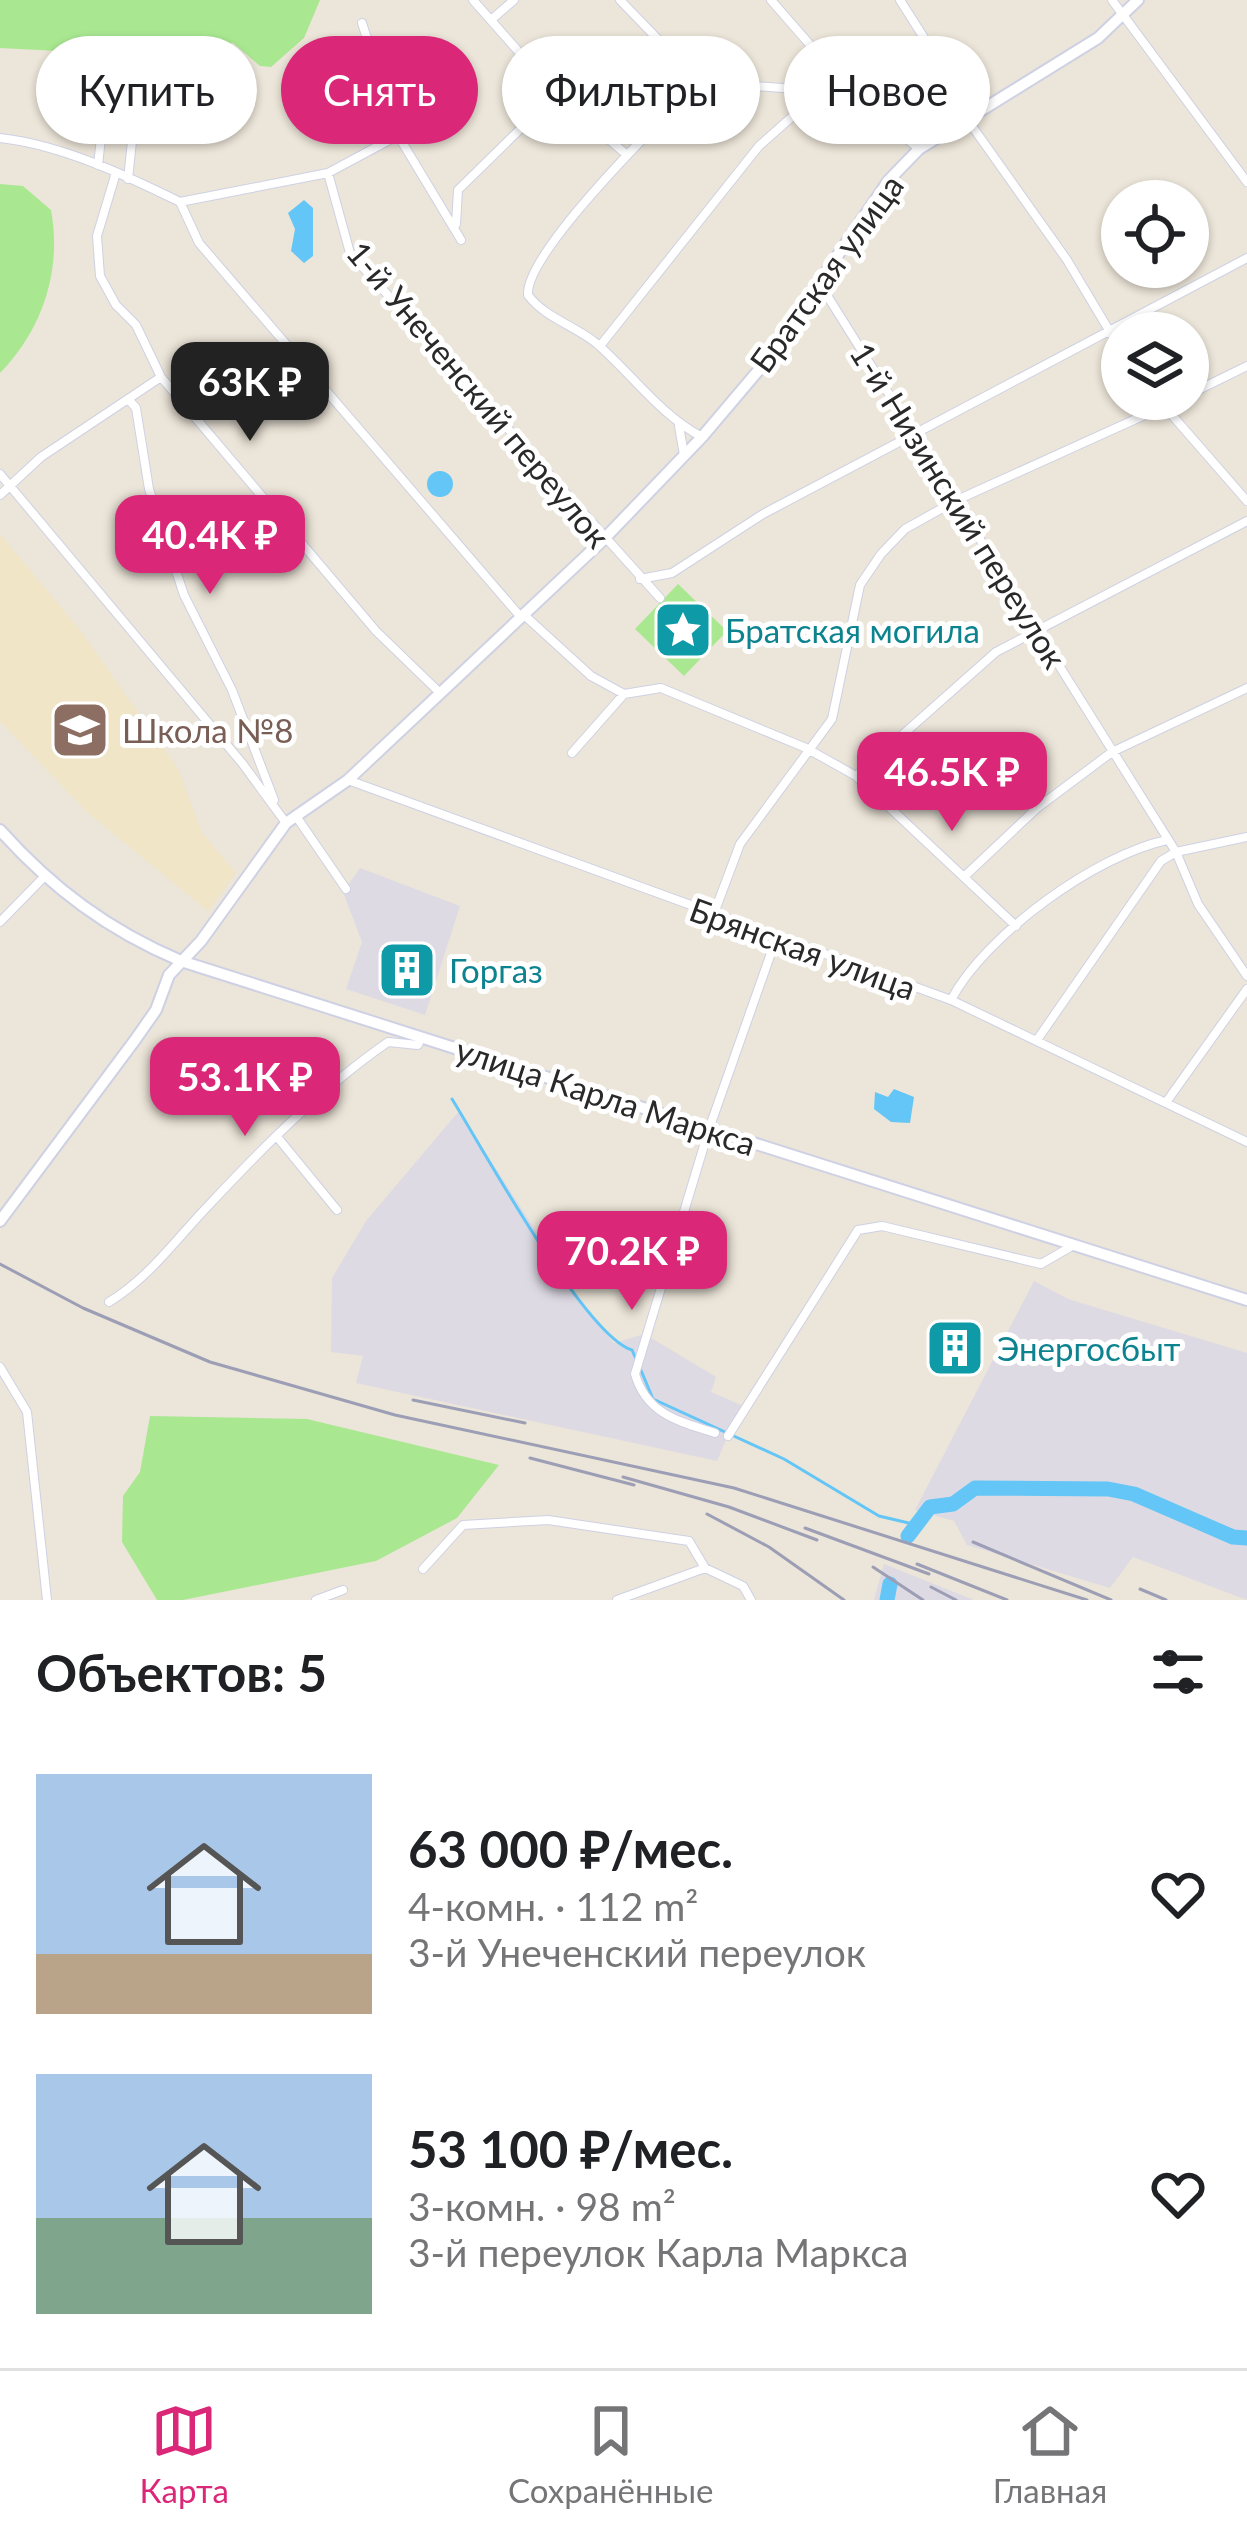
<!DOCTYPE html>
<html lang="ru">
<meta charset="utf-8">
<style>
:root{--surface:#fff;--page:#f6f6f6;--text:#202124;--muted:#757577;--line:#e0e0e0;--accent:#db2777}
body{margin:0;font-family:Lato,sans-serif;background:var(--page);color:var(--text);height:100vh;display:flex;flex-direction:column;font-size:45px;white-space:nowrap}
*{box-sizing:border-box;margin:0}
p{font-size:39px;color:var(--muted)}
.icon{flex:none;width:66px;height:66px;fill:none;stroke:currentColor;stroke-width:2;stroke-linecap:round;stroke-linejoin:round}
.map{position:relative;height:1600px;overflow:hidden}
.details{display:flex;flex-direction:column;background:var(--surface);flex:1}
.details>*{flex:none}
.banner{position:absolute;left:36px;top:36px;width:1176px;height:108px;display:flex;gap:24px}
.fabs{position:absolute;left:1101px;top:180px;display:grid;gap:24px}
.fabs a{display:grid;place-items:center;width:108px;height:108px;border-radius:50%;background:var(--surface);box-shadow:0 3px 9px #0004;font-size:60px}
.price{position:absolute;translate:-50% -102px;padding:0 27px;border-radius:24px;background:var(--accent);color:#fff;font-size:39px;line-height:78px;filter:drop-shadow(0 3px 6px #0008)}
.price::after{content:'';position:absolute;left:50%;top:72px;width:36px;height:27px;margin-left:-18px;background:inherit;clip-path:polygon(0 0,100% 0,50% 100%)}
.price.selected{background:#222;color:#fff}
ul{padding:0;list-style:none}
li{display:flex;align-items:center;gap:36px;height:300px;padding:0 36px}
li span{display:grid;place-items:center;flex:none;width:336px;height:240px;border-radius:0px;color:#555}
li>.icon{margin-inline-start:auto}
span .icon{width:144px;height:144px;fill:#fffc;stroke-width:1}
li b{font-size:51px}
h2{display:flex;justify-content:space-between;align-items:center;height:144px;padding:0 36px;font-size:51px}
.chip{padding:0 42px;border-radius:54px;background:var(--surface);box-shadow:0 3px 9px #0004;font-size:42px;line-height:108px}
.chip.selected{background:var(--accent);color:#fff}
.tab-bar{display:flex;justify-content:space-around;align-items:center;height:168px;border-top:3px solid var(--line);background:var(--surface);font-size:33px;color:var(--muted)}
.tab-bar a{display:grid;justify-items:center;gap:6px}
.tab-bar .selected{color:var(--accent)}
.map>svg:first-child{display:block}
.industrial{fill:#dedae4}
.education{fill:#f0e5c7}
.green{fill:#a9e891}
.water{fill:#63c6f7}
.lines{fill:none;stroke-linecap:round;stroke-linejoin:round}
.stream{stroke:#63c6f7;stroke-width:3}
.river{stroke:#63c6f7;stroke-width:15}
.street-casing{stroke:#ced1e3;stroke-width:10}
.secondary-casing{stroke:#ced1e3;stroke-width:14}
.street{stroke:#fff;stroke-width:8}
.secondary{stroke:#fff;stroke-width:10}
.rail{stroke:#9c9eb5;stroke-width:3}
.labels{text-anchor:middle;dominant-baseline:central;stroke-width:10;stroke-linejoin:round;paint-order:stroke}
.street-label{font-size:33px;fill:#292929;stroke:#fff}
.culture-label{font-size:33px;fill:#0d838f;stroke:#fff;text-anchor:start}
.education-label{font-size:33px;fill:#785e54;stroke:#fff;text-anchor:start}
</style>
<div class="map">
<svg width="1247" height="1600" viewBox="0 0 1247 1600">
<rect width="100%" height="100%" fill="#ece5d9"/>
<!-- industrial -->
<path class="industrial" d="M360,868L460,906L425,1015L346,989L362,942L343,892Z
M459,1111L586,1309L614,1343L641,1335L653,1339L716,1377L711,1392L741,1405L717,1461L356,1383L363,1356L331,1352L332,1278L366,1221Z
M1034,1281L1068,1299L1247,1353V1600L1133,1557L1110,1588L967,1545L954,1521L915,1510Z
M884,1564L974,1600H874Z"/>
<!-- education -->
<path class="education" d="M0,534L80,630L178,769L202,833L236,873L208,911L88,813L0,721Z"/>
<!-- green -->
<path class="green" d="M0,0H320L304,38L271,67L260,66L233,43L160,51L139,62L104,94L108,72L103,62L58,51L0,48Z
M0,184L23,186L51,210C62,270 43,329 0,373Z
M678,584L727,631L684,676L635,629Z
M150,1416L307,1419L499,1465L457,1518L376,1561L183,1600H157L122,1542L123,1496L140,1472Z"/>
<!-- water -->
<path class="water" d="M304,200L313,208V256L304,263L291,251L295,229L288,213Z
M427 484a13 13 0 1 1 26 0a13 13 0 1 1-26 0Z
M894,1089L914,1097L910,1123L891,1122L874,1109L875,1092L888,1097Z"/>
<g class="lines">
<!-- stream -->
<path class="stream" d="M452,1099C483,1149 585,1336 632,1350L636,1359
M640,1368L653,1399L784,1459L879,1516L913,1524"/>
<!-- river -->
<path class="river" d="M908,1536L930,1507L953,1504L975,1488L1108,1489L1134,1494L1233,1537L1247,1538
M887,1600L890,1584"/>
<defs>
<path id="street" d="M473,0L556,94L627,155
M620,0L699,82
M771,0L852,93L919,149
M900,0L973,115
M1112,0L1247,182
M491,20L514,0
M362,23L399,137L461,240
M967,119L1067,260L1122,352
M0,138C62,145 125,175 180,202L199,243L519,615
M98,165L101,138L120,103
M328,173L350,253L660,598
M115,176L97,236L100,276L116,305L136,325L161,377L376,631L438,691
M128,179L133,132
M180,202L328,173L434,116
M456,224L458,190L556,94
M818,281L1176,852L1198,904L1247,976
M600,346L759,146L820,92
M1188,395L1247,366
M128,399L136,408L149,489L184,595L232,690L274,800
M1158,399L1247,501
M679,426L684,455
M702,437C659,414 632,374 596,343C575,326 544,317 528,295C525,252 664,117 699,82L852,93
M0,474L242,763L286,823
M0,495L41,457L161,377
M640,579L672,573L763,514L1247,258
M523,614L591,676L624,694
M572,753L624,694L661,688L806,748L856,776L1016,926
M856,776L996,652L1247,521
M348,780L951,1000L1247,1142
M296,816L346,889
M966,875L1037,808L1112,752L1247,688
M713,916L740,844L832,719L860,585L881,554L905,529L957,500L1180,399
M0,922L43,878
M951,1000C985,935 1096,855 1167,840
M1037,1040L1161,861L1176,852L1247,837
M1167,1101L1247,989
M278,1138L337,1210
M109,1302C149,1278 177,1238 209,1205C263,1147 323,1087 388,1042L418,1045L421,1038
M0,1367L27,1412L47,1600
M715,1433C679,1421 647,1415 635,1374L709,1129L776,939
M728,1436L858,1230L882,1226L1041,1264L1072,1246
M705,1568L743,1586L751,1600
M423,1569L463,1525L548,1520L689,1541L705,1568L617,1600
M316,1600L343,1590"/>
<path id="secondary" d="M0,830C53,889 108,930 181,961L1247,1300
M0,1221L135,1040L156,1010L169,975L201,941L286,823L348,780L603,540L702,437L763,365L889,180L919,149L1098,38L1138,0"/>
</defs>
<!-- street casing -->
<use href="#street" class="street-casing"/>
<!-- secondary casing -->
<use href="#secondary" class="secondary-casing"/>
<!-- street -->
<use href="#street" class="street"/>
<!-- secondary -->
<use href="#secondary" class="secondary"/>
<!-- rail -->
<path class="rail" d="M0,1264L83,1308L210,1362L395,1415L734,1488L1087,1600
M413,1400L525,1423
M530,1458L634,1485
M623,1477L729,1507L817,1540
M707,1514L769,1547L844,1600
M805,1528L929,1574
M973,1542L1111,1600
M917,1564L1007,1600
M873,1567L923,1600
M931,1587L956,1600
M1140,1589L1166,1600"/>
</g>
<!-- icons -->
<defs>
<symbol id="sight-square" viewBox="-11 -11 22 22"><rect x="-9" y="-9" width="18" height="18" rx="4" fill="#0f9aa8" stroke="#fff"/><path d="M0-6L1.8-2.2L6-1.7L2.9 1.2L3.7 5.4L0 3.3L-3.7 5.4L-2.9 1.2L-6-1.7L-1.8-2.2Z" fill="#fff"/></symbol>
<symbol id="school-square" viewBox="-11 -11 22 22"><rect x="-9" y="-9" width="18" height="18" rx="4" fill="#8d6e63" stroke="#fff"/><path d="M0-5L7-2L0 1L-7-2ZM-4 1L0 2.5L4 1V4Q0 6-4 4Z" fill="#fff"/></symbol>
<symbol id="building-square" viewBox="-11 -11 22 22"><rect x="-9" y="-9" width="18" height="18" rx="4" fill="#0f9aa8" stroke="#fff"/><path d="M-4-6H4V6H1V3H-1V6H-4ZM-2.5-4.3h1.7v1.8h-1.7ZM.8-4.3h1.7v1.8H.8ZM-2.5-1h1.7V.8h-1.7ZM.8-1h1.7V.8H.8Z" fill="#fff"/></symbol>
</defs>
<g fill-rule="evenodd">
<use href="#sight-square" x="650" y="597" width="66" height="66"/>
<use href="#school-square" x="47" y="697" width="66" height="66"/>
<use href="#building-square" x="374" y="937" width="66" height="66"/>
<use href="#building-square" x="922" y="1315" width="66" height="66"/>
</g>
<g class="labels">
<!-- street labels -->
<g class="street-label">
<text transform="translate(826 273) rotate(-54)">Братская улица</text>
<text transform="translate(479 394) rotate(50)">1-й Унеченский переулок</text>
<text transform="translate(959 505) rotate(58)">1-й Низинский переулок</text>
<text transform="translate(803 948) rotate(20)">Брянская улица</text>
<text transform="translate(606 1096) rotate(18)">улица Карла Маркса</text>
</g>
<!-- culture labels -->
<g class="culture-label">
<text x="725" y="630">Братская могила</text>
<text x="449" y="970">Горгаз</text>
<text x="997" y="1348">Энергосбыт</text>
</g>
<!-- education labels -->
<g class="education-label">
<text x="122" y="730">Школа №8</text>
</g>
</g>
</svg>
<div class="fabs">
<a><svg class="icon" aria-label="locate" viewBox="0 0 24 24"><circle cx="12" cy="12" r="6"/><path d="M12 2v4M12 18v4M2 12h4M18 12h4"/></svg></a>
<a><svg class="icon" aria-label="layers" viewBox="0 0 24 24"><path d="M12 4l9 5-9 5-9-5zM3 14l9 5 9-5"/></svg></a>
</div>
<b class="price selected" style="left:250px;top:444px">63K ₽</b>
<b class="price" style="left:210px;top:597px">40.4K ₽</b>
<b class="price" style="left:952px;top:834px">46.5K ₽</b>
<b class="price" style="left:245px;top:1139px">53.1K ₽</b>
<b class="price" style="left:632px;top:1313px">70.2K ₽</b>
<div class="banner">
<a class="chip">Купить</a>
<a class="chip selected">Снять</a>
<a class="chip">Фильтры</a>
<a class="chip">Новое</a>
</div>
</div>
<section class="details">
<h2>Объектов: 5<svg class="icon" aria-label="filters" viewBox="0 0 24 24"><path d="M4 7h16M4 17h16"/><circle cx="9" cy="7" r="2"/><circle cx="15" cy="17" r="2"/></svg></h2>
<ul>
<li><span style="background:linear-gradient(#a9c7e8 75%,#b9a48a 0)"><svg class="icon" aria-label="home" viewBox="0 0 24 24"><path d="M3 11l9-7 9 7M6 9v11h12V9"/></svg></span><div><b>63 000 ₽/мес.</b><p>4-комн. · 112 m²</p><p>3-й Унеченский переулок</p></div><svg class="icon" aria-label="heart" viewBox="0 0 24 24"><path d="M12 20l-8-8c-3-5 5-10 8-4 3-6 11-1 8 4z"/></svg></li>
<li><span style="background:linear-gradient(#a9c7e8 60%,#7fa58c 0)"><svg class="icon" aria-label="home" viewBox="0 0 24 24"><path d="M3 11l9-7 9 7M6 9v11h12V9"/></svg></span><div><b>53 100 ₽/мес.</b><p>3-комн. · 98 m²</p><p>3-й переулок Карла Маркса</p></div><svg class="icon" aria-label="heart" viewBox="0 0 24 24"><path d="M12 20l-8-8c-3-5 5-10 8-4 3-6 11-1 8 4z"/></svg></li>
</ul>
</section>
<nav class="tab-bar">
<a class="selected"><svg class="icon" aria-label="map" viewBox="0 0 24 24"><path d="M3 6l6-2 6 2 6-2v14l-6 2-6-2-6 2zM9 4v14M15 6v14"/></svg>Карта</a>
<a><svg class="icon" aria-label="saved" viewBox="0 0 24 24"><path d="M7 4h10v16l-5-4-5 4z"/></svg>Сохранённые</a>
<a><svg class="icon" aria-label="home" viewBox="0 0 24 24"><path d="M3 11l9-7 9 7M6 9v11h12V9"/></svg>Главная</a>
</nav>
